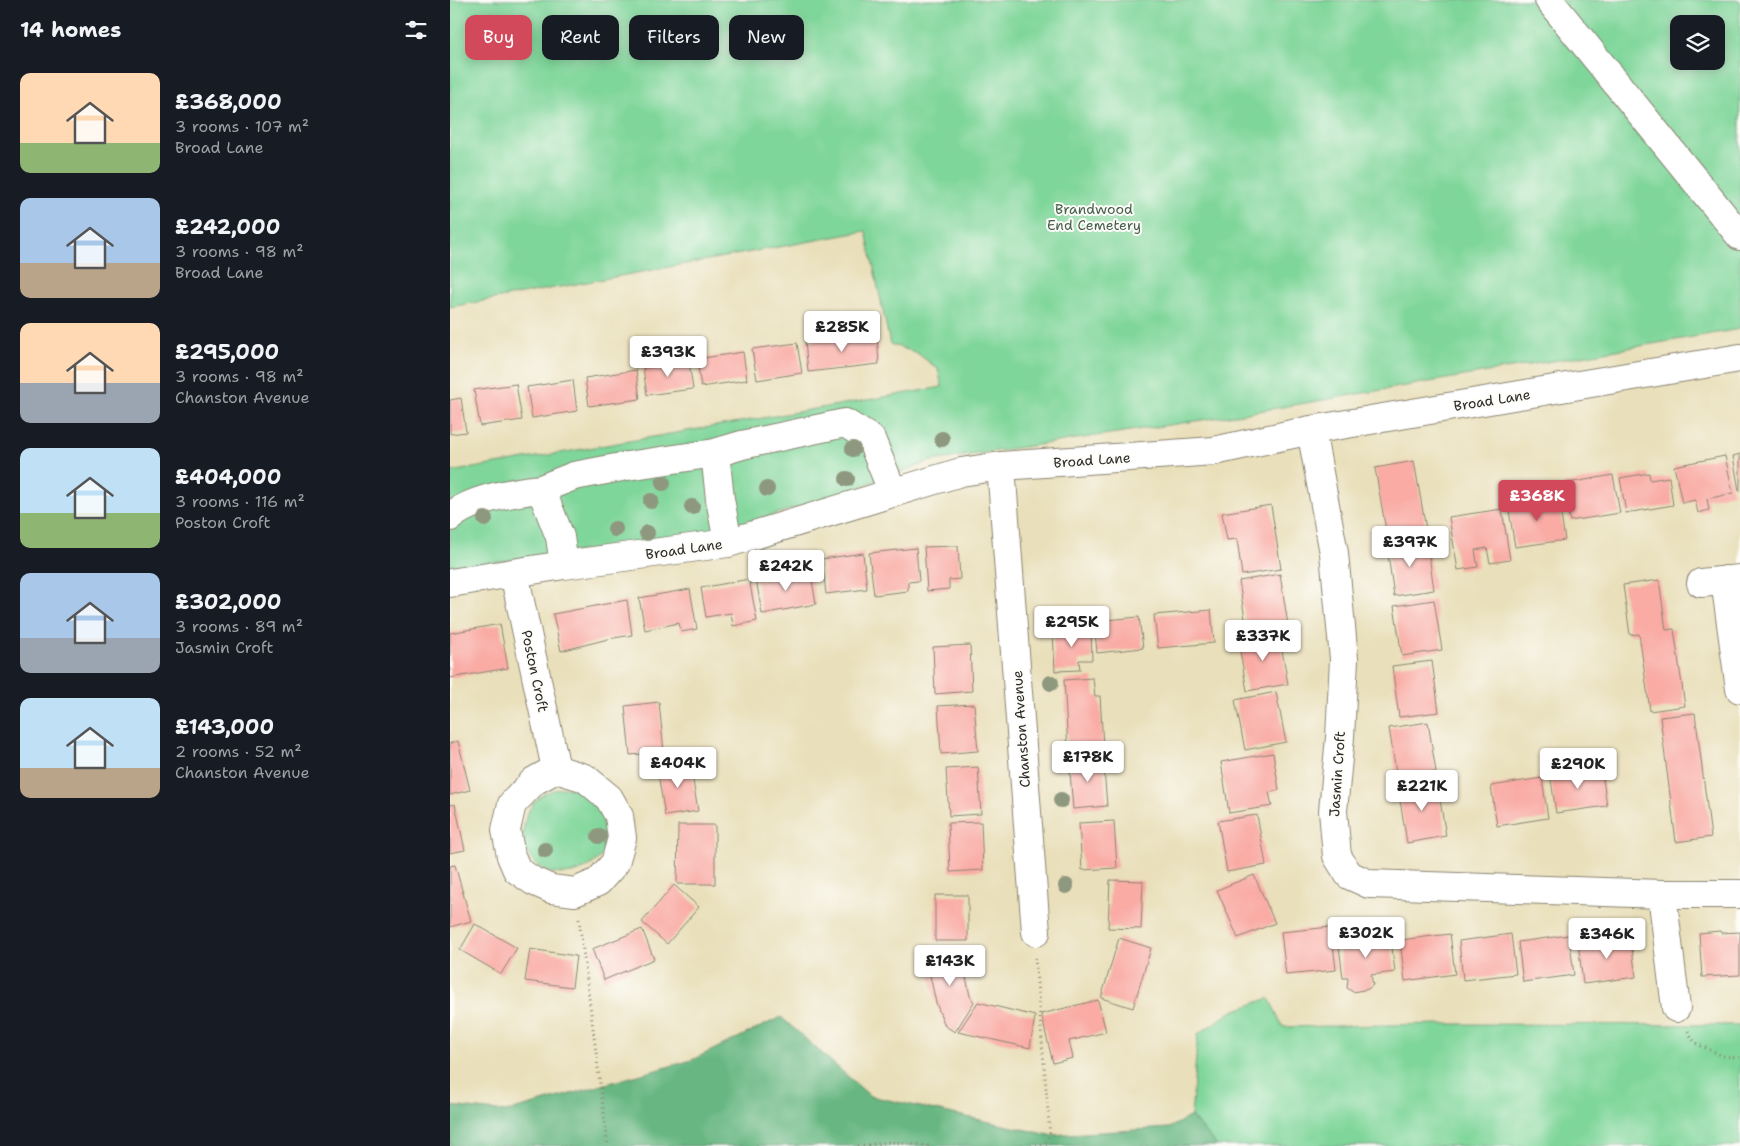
<!DOCTYPE html>
<meta charset="utf-8">
<style>
:root{--surface:#171b24;--page:#242831;--text:#f1f3f6;--muted:#9ea1a6;--accent:#d1495b}
body{margin:0;font-family:"Shantell Sans",sans-serif;background:var(--page);color:var(--text);height:100vh;display:flex;flex-direction:column;font-size:19px;white-space:nowrap}
*{box-sizing:border-box;margin:0}
p{font-size:16px;color:var(--muted)}
.icon{flex:none;width:28px;height:28px;fill:none;stroke:currentColor;stroke-width:2;stroke-linecap:round;stroke-linejoin:round}
.map{position:relative;flex:1;overflow:hidden}
.drawer{display:flex;flex-direction:column;background:var(--surface);width:450px}
.drawer>*{flex:none}
.hud{position:absolute;left:15px;top:15px;width:475px;height:45px;display:flex;gap:10px}
.tools{position:absolute;left:1220px;top:15px;display:grid;gap:10px}
.tools a{display:grid;place-items:center;width:55px;height:55px;border-radius:10px;background:var(--surface);box-shadow:0 2px 12px #0003;font-size:25px}
.price{position:absolute;translate:-50% -42px;padding:0 11px;border-radius:5px;background:#fff;color:#222;font-size:16px;line-height:32px;filter:drop-shadow(0 1px 2px #0008)}
.price::after{content:'';position:absolute;left:50%;top:30px;width:15px;height:11px;margin-left:-8px;background:inherit;clip-path:polygon(0 0,100% 0,50% 100%)}
.price.on{background:var(--accent);color:#fff}
ul{padding:0;list-style:none}
li{display:flex;align-items:center;gap:15px;height:125px;padding:0 20px}
li span{display:grid;place-items:center;flex:none;width:140px;height:100px;border-radius:10px;color:#555}
li>.icon{margin-inline-start:auto}
span .icon{width:60px;height:60px;fill:#fffc;stroke-width:1}
li b{font-size:21px}
h2{display:flex;justify-content:space-between;align-items:center;height:60px;padding:0 20px;font-size:21px}
.tag{padding:0 18px;border-radius:10px;background:var(--surface);box-shadow:0 2px 12px #0003;font-size:18px;line-height:45px}
.tag.on{background:var(--accent);color:#fff}
main{display:flex;flex:1;min-height:0}
.map>svg:first-child{display:block}
.green{fill:#7fd69a;stroke:#558062;fill-rule:evenodd}
.forest{fill:#67b782;stroke:#497156}
.building{fill:#f9aba4}
.lines{fill:none;stroke-linecap:round;stroke-linejoin:round}
.minor-casing{stroke:#8a8572;stroke-width:30}
.path{stroke:#8a8572;stroke-width:3;stroke-dasharray:1 4;stroke-linecap:butt}
.minor{stroke:#fff;stroke-width:28}
.tree{fill:#8e987e}
.labels{text-anchor:middle;dominant-baseline:central;stroke-width:4;stroke-linejoin:round;paint-order:stroke}
.park-label{font-size:14px;fill:#445e4c;stroke:#fdfcf7}
.street-label{font-size:14px;fill:#2b2b2b;stroke:#fdfcf7}
</style>
<main>
<section class="drawer">
<h2>14 homes<svg class="icon" aria-label="filters" viewBox="0 0 24 24"><path d="M4 7h16M4 17h16"/><circle cx="9" cy="7" r="2"/><circle cx="15" cy="17" r="2"/></svg></h2>
<ul>
<li><span style="background:linear-gradient(#ffd9b3 70%,#8fb573 0)"><svg class="icon" aria-label="home" viewBox="0 0 24 24"><path d="M3 11l9-7 9 7M6 9v11h12V9"/></svg></span><div><b>£368,000</b><p>3 rooms · 107 m²</p><p>Broad Lane</p></div></li>
<li><span style="background:linear-gradient(#a9c7e8 65%,#b9a48a 0)"><svg class="icon" aria-label="home" viewBox="0 0 24 24"><path d="M3 11l9-7 9 7M6 9v11h12V9"/></svg></span><div><b>£242,000</b><p>3 rooms · 98 m²</p><p>Broad Lane</p></div></li>
<li><span style="background:linear-gradient(#ffd9b3 60%,#9aa5b1 0)"><svg class="icon" aria-label="home" viewBox="0 0 24 24"><path d="M3 11l9-7 9 7M6 9v11h12V9"/></svg></span><div><b>£295,000</b><p>3 rooms · 98 m²</p><p>Chanston Avenue</p></div></li>
<li><span style="background:linear-gradient(#bfe0f5 65%,#8fb573 0)"><svg class="icon" aria-label="home" viewBox="0 0 24 24"><path d="M3 11l9-7 9 7M6 9v11h12V9"/></svg></span><div><b>£404,000</b><p>3 rooms · 116 m²</p><p>Poston Croft</p></div></li>
<li><span style="background:linear-gradient(#a9c7e8 65%,#9aa5b1 0)"><svg class="icon" aria-label="home" viewBox="0 0 24 24"><path d="M3 11l9-7 9 7M6 9v11h12V9"/></svg></span><div><b>£302,000</b><p>3 rooms · 89 m²</p><p>Jasmin Croft</p></div></li>
<li><span style="background:linear-gradient(#bfe0f5 70%,#b9a48a 0)"><svg class="icon" aria-label="home" viewBox="0 0 24 24"><path d="M3 11l9-7 9 7M6 9v11h12V9"/></svg></span><div><b>£143,000</b><p>2 rooms · 52 m²</p><p>Chanston Avenue</p></div></li>
</ul>
</section>
<div class="map">
<svg width="1290" height="1146" viewBox="0 0 1290 1146">
<rect width="100%" height="100%" fill="#fdfcf7"/>
<filter id="ink" filterUnits="userSpaceOnUse"><feTurbulence type="fractalNoise" baseFrequency=".02" numOctaves="2"/><feDisplacementMap in="SourceGraphic" scale="10" xChannelSelector="R" yChannelSelector="G"/><feConvolveMatrix kernelMatrix="1 2 1 2 8 2 1 2 1" color-interpolation-filters="sRGB"/></filter>
<filter id="wash" filterUnits="userSpaceOnUse"><feTurbulence type="fractalNoise" baseFrequency=".0096" numOctaves="4" result="noise"/><feDisplacementMap in="SourceGraphic" scale="20" xChannelSelector="R" yChannelSelector="G"/><feGaussianBlur stdDeviation="1.12" result="paint"/><feColorMatrix in="noise" values="0 0 0 0 0 0 0 0 0 0 0 0 0 0 0 0 0 1.4 0 .05"/><feComposite in="paint" operator="in"/></filter>
<g filter="url(#wash)">
<rect width="100%" height="100%" fill="#e9dfba"/>
<!-- green -->
<path class="green" d="M0,0H1290V329L785,415L481,461L373,500L255,535L0,568V472L492,387L488,369L467,353L440,344L416,231L0,307ZM1229,24H1266V61H1229Z
M113,788L128,789L157,813C158,819 160,826 160,832C160,868 107,889 83,861C72,848 72,837 75,821C77,810 87,796 98,792C102,790 108,789 113,788Z
M819,998L833,1027L991,1024L1290,1025V1146H767L741,1116L748,1034L781,1012Z"/>
<!-- forest -->
<path class="forest" d="M331,1017L420,1096L600,1135L719,1128L741,1116L767,1146H0V1106L56,1112L242,1060Z"/>
<g id="blocks">
<!-- building -->
<path class="building" d="M427,334L429,364L358,372L355,341Z
M347,343L352,373L307,380L302,349Z
M293,352L297,380L251,387L247,359Z
M239,362L243,389L197,395L193,368Z
M186,370L190,399L139,406L135,378Z
M123,380L127,411L82,418L77,387Z
M66,384L72,420L30,426L24,390Z
M11,398L16,432L0,434V400Z
M1290,454V491H1289L1283,456Z
M1275,456L1283,493L1257,499L1259,510L1248,513L1245,500L1232,503L1224,466Z
M964,461L976,529L937,536L925,468Z
M1199,473L1200,480L1219,477L1223,505L1176,513L1170,478Z
M1163,475L1170,513L1120,521L1113,484Z
M1108,496L1115,540L1065,547L1058,505Z
M821,505L831,569L792,575L787,539L777,540L772,513Z
M1052,509L1060,560L1040,563L1037,548L1025,550L1028,567L1008,570L999,517Z
M977,541L984,590L944,596L937,547Z
M508,546L510,579L499,580V589L477,591L474,547Z
M466,548L469,581L458,582V591L424,595L419,553Z
M413,553L417,589L376,594L372,559Z
M360,569L366,604L312,614L306,579Z
M830,574L838,625L797,632L789,581Z
M299,579L307,621L283,626L281,613L256,617L251,588Z
M1209,580L1216,630L1224,629L1235,706L1200,711L1189,634L1180,635L1173,585Z
M240,589L247,629L231,632L229,623L195,630L189,598Z
M177,600L182,635L158,639L111,651L103,614Z
M984,600L992,650L952,656L944,606Z
M761,610L764,643L708,648L704,615Z
M689,617L693,648L647,653L644,621Z
M50,624L58,668L0,678V633Z
M641,626L642,660H629L630,670L605,671L603,633H615V627Z
M829,633L838,684L797,691L788,640Z
M520,645L522,691L485,694L483,647Z
M982,661L989,712L949,717L942,666Z
M643,678L645,696H650L653,746L618,748L614,680Z
M826,692L836,742L795,750L785,700Z
M209,702L214,752L180,755L175,706Z
M524,704L528,751L491,754L488,706Z
M1245,713L1261,837L1226,842L1210,717Z
M978,722L986,772L947,778L939,728Z
M8,741L20,790L0,795V743Z
M823,753L829,790L819,792L822,806L779,813L771,762Z
M653,757L657,806L623,809L619,760Z
M240,763L248,811L215,816L207,768Z
M1151,766L1157,806L1106,813L1100,773Z
M528,767L531,814L499,816L496,769Z
M1092,778L1098,818L1047,826L1041,786Z
M987,782L996,836L957,843L948,788Z
M5,804L15,850L0,853V805Z
M807,815L816,865L777,872L768,821Z
M664,821L667,868L632,870L629,823Z
M531,822L533,870L500,872L498,823Z
M228,825H265V884H227Z
M5,865L21,921L0,927V866Z
M804,875L825,923L788,938L767,890Z
M660,880L693,881L691,929L658,928Z
M224,885L249,907L217,944L192,922Z
M485,895H518V941H485Z
M25,924L67,948L51,974L10,950Z
M881,927L886,970L836,975L831,932Z
M192,929L204,959L154,980L142,949Z
M940,931L945,972L921,975L923,985L918,989L903,992L897,988L898,978H893L888,938Z
M1270,931L1271,933L1290,932V975L1252,977L1249,933Z
M1000,934L1005,974L955,981L950,940Z
M1061,934L1066,974L1013,980L1009,941Z
M1119,935L1124,975L1073,982L1068,942Z
M1180,935L1186,977L1133,984L1128,942Z
M669,938L701,948L683,1008L651,998Z
M80,949L126,956L122,987L75,981Z
M510,949L520,996L524,1002L505,1032L495,1026L486,1003L476,957Z
M648,1000L656,1032L619,1041L623,1058L603,1063L591,1014Z
M528,1002L585,1016L580,1048L508,1032Z"/>
</g>
</g>
<g filter="url(#ink)">
<use href="#blocks" fill-opacity="0" stroke="#8a8572" stroke-width="1"/>
<g class="lines">
<defs>
<path id="minor" d="M1099,0L1290,236
M861,430L884,553L894,659L890,737L883,811L887,856L899,875L919,884L1212,894H1290
M551,466L586,932
M91,489L124,476L177,466L265,453
M0,517C20,499 64,492 91,489L110,537L114,565
M278,543L270,499L265,453L292,445L395,423L421,439L443,493
M64,573L106,769
M1275,580L1290,689
M0,583L114,565L278,543L511,472L551,466L764,451L861,430L1290,358
M1251,583L1290,579
M106,769L135,778L159,798L169,816L172,838L165,863L148,882L125,892L101,889L83,881L67,870L61,856L56,830L62,804L84,781Z
M1212,894L1226,1008"/>
</defs>
<!-- minor casing -->
<use href="#minor" class="minor-casing"/>
<!-- path -->
<path class="path" d="M129,919L158,1146
M585,958L600,1135L593,1145
M1238,1031L1245,1043L1273,1056L1290,1058
M408,1146L439,1142L482,1146
M581,1146L593,1145L601,1146"/>
<!-- minor -->
<use href="#minor" class="minor"/>
</g>
<!-- trees -->
<g class="tree">
<circle cx="492" cy="439" r="8"/>
<circle cx="403" cy="449" r="8"/>
<circle cx="397" cy="479" r="8"/>
<circle cx="213" cy="483" r="8"/>
<circle cx="317" cy="489" r="8"/>
<circle cx="201" cy="501" r="8"/>
<circle cx="242" cy="507" r="8"/>
<circle cx="35" cy="519" r="8"/>
<circle cx="165" cy="529" r="8"/>
<circle cx="197" cy="533" r="8"/>
<circle cx="601" cy="683" r="8"/>
<circle cx="611" cy="800" r="8"/>
<circle cx="149" cy="836" r="8"/>
<circle cx="95" cy="850" r="8"/>
<circle cx="616" cy="886" r="8"/>
</g>
</g>
<g class="labels">
<!-- park labels -->
<g class="park-label">
<text x="644" y="209">Brandwood<tspan x="644" dy="16">End Cemetery</tspan></text>
</g>
<!-- street labels -->
<g class="street-label">
<text transform="translate(1042 400) rotate(-9)">Broad Lane</text>
<text transform="translate(642 460) rotate(-4)">Broad Lane</text>
<text transform="translate(234 549) rotate(-8)">Broad Lane</text>
<text transform="translate(85 671) rotate(78)">Poston Croft</text>
<text transform="translate(571 729) rotate(-94)">Chanston Avenue</text>
<text transform="translate(887 774) rotate(-86)">Jasmin Croft</text>
</g>
</g>
</svg>
<div class="tools">
<a><svg class="icon" aria-label="layers" viewBox="0 0 24 24"><path d="M12 4l9 5-9 5-9-5zM3 14l9 5 9-5"/></svg></a>
</div>
<b class="price" style="left:392px;top:353px">£285K</b>
<b class="price" style="left:218px;top:378px">£393K</b>
<b class="price on" style="left:1087px;top:522px">£368K</b>
<b class="price" style="left:960px;top:568px">£397K</b>
<b class="price" style="left:336px;top:592px">£242K</b>
<b class="price" style="left:622px;top:648px">£295K</b>
<b class="price" style="left:813px;top:662px">£337K</b>
<b class="price" style="left:638px;top:783px">£178K</b>
<b class="price" style="left:228px;top:789px">£404K</b>
<b class="price" style="left:1128px;top:790px">£290K</b>
<b class="price" style="left:972px;top:812px">£221K</b>
<b class="price" style="left:916px;top:959px">£302K</b>
<b class="price" style="left:1157px;top:960px">£346K</b>
<b class="price" style="left:500px;top:987px">£143K</b>
<div class="hud">
<a class="tag on">Buy</a>
<a class="tag">Rent</a>
<a class="tag">Filters</a>
<a class="tag">New</a>
</div>
</div>
</main>
